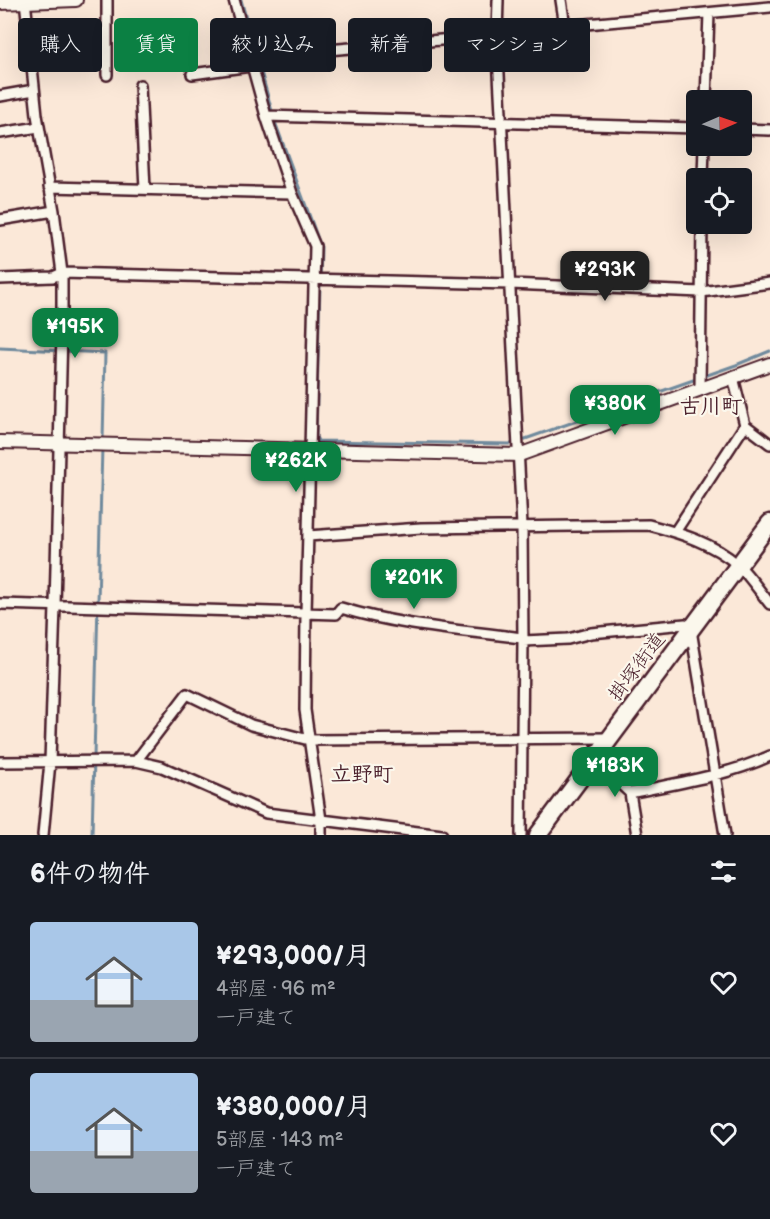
<!DOCTYPE html>
<html lang="ja">
<meta charset="utf-8">
<style>
:root{--surface:#171b24;--page:#242831;--text:#f1f3f6;--muted:#9ea1a6;--line:#363941;--accent:#0b8043}
body{margin:0;font-family:"Balsamiq Sans","Klee One",sans-serif;background:var(--page);color:var(--text);height:100vh;display:flex;flex-direction:column;font-size:22px;white-space:nowrap}
*{box-sizing:border-box;margin:0}
p{font-size:20px;color:var(--muted)}
.icon{flex:none;width:33px;height:33px;fill:none;stroke:currentColor;stroke-width:2;stroke-linecap:round;stroke-linejoin:round}
.map{position:relative;height:835px;overflow:hidden}
.drawer{display:flex;flex-direction:column;background:var(--surface);flex:1}
.drawer>*{flex:none}
.hud{position:absolute;left:18px;top:18px;width:735px;height:54px;display:flex;gap:12px}
.needle{width:39px;rotate:88deg}
.fabs{position:absolute;left:686px;top:90px;display:grid;gap:12px}
.fabs a{display:grid;place-items:center;width:66px;height:66px;border-radius:6px;background:var(--surface);box-shadow:0 6px 24px #0002;font-size:30px}
.price{position:absolute;translate:-50% -51px;padding:0 14px;border-radius:12px;background:var(--accent);color:#fff;font-size:20px;line-height:39px;filter:drop-shadow(0 2px 3px #0008)}
.price::after{content:'';position:absolute;left:50%;top:36px;width:18px;height:14px;margin-left:-9px;background:inherit;clip-path:polygon(0 0,100% 0,50% 100%)}
.price.current{background:#222;color:#fff}
ul{padding:0;list-style:none}
li{display:flex;align-items:center;gap:18px;height:150px;padding:0 30px}
li+li{border-top:2px solid var(--line)}
li span{display:grid;place-items:center;flex:none;width:168px;height:120px;border-radius:6px;color:#555}
li>.icon{margin-inline-start:auto}
span .icon{width:72px;height:72px;fill:#fffc;stroke-width:1}
li b{font-size:26px}
h2{display:flex;justify-content:space-between;align-items:center;height:72px;padding:0 30px;font-size:26px}
.pill{padding:0 21px;border-radius:6px;background:var(--surface);box-shadow:0 6px 24px #0002;font-size:21px;line-height:54px}
.pill.current{background:var(--accent);color:#fff}
.map>svg:first-child{display:block}
.lines{fill:none;stroke-linecap:round;stroke-linejoin:round}
.stream{stroke:#708a9d;stroke-width:3}
.street-casing{stroke:#4a1f2b;stroke-width:14}
.secondary-casing{stroke:#4a1f2b;stroke-width:16}
.highway-casing{stroke:#4a1f2b;stroke-width:21}
.street{stroke:#fbf7ec;stroke-width:9}
.secondary{stroke:#fbf7ec;stroke-width:12}
.highway{stroke:#fbf7ec;stroke-width:16}
.labels{text-anchor:middle;dominant-baseline:central;stroke-width:4.5;stroke-linejoin:round;paint-order:stroke}
.street-label{font-size:20px;fill:#4a1f2b;stroke:#fbf7ec}
.neighbourhood-label{font-size:21px;font-weight:bold;fill:#4a1f2b;stroke:#fbf7ec}
</style>
<div class="map">
<svg width="770" height="835" viewBox="0 0 770 835">
<rect width="100%" height="100%" fill="#fbe8d8"/>
<filter id="ink" filterUnits="userSpaceOnUse"><feTurbulence type="fractalNoise" baseFrequency=".0167" numOctaves="2"/><feDisplacementMap in="SourceGraphic" scale="12" xChannelSelector="R" yChannelSelector="G"/><feConvolveMatrix kernelMatrix="1 2 1 2 8 2 1 2 1" color-interpolation-filters="sRGB"/></filter>
<g filter="url(#ink)">
<g class="lines">
<!-- stream -->
<path class="stream" d="M241,0L275,122L321,247L316,437L318,441L511,444L736,365L770,351
M0,348L105,353L103,440
M92,835L102,447"/>
<defs>
<path id="street" d="M25,0L37,115L54,211L62,273V332L55,606L50,762L43,835
M234,0L266,116L292,193L315,246L306,613L305,710L321,820V835
M498,0L497,35L522,526L523,641L521,835
M561,0L565,26
M249,57L497,35L565,26L770,7
M192,74L251,66
M107,75V0
M140,85L145,189
M0,96L34,90
M706,100L709,13
M266,116L696,128
M741,129L770,130
M0,133L39,127
M703,178L704,146
M49,187L292,193
M0,220L54,211
M0,279L53,277L62,273L510,284L701,292L770,283
M733,377L745,425L770,444
M700,389L702,224
M675,532L745,425
M308,536L421,528L649,525C680,533 713,543 738,565C749,575 760,592 770,604
M0,604L336,614L341,608C399,626 462,630 522,638
M523,641L568,639L591,633L685,624L691,630L725,835
M594,759L630,793L637,835
M136,761L187,694L251,725L309,740L610,738
M0,762L136,761L162,767L266,813L442,835
M630,793C677,783 726,776 770,756"/>
<path id="secondary" d="M0,3L76,0
M0,442L519,455L770,364"/>
<path id="highway" d="M538,835L770,523"/>
</defs>
<!-- street casing -->
<use href="#street" class="street-casing"/>
<!-- secondary casing -->
<use href="#secondary" class="secondary-casing"/>
<!-- highway casing -->
<use href="#highway" class="highway-casing"/>
<!-- street -->
<use href="#street" class="street"/>
<!-- secondary -->
<use href="#secondary" class="secondary"/>
<!-- highway -->
<use href="#highway" class="highway"/>
</g>
</g>
<g class="labels">
<!-- street labels -->
<g class="street-label">
<text transform="translate(637 667) rotate(-53)">掛塚街道</text>
</g>
<!-- neighbourhood labels -->
<g class="neighbourhood-label">
<text x="711" y="406">古川町</text>
<text x="362" y="774">立野町</text>
</g>
</g>
</svg>
<div class="fabs">
<a><svg class="needle" viewBox="-14 -14 28 28"><path d="M0-13l5 13h-10z" fill="#e53935"/><path d="M0 13l5-13h-10z" fill="#9ea1a6"/></svg></a>
<a><svg class="icon" aria-label="locate" viewBox="0 0 24 24"><circle cx="12" cy="12" r="6"/><path d="M12 2v4M12 18v4M2 12h4M18 12h4"/></svg></a>
</div>
<b class="price current" style="left:605px;top:302px">¥293K</b>
<b class="price" style="left:75px;top:359px">¥195K</b>
<b class="price" style="left:615px;top:436px">¥380K</b>
<b class="price" style="left:296px;top:493px">¥262K</b>
<b class="price" style="left:414px;top:610px">¥201K</b>
<b class="price" style="left:615px;top:798px">¥183K</b>
<div class="hud">
<a class="pill">購入</a>
<a class="pill current">賃貸</a>
<a class="pill">絞り込み</a>
<a class="pill">新着</a>
<a class="pill">マンション</a>
</div>
</div>
<section class="drawer">
<h2>6件の物件<svg class="icon" aria-label="filters" viewBox="0 0 24 24"><path d="M4 7h16M4 17h16"/><circle cx="9" cy="7" r="2"/><circle cx="15" cy="17" r="2"/></svg></h2>
<ul>
<li><span style="background:linear-gradient(#a9c7e8 65%,#9aa5b1 0)"><svg class="icon" aria-label="home" viewBox="0 0 24 24"><path d="M3 11l9-7 9 7M6 9v11h12V9"/></svg></span><div><b>¥293,000/月</b><p>4部屋 · 96 m²</p><p>一戸建て</p></div><svg class="icon" aria-label="heart" viewBox="0 0 24 24"><path d="M12 20l-8-8c-3-5 5-10 8-4 3-6 11-1 8 4z"/></svg></li>
<li><span style="background:linear-gradient(#a9c7e8 65%,#9aa5b1 0)"><svg class="icon" aria-label="home" viewBox="0 0 24 24"><path d="M3 11l9-7 9 7M6 9v11h12V9"/></svg></span><div><b>¥380,000/月</b><p>5部屋 · 143 m²</p><p>一戸建て</p></div><svg class="icon" aria-label="heart" viewBox="0 0 24 24"><path d="M12 20l-8-8c-3-5 5-10 8-4 3-6 11-1 8 4z"/></svg></li>
</ul>
</section>
